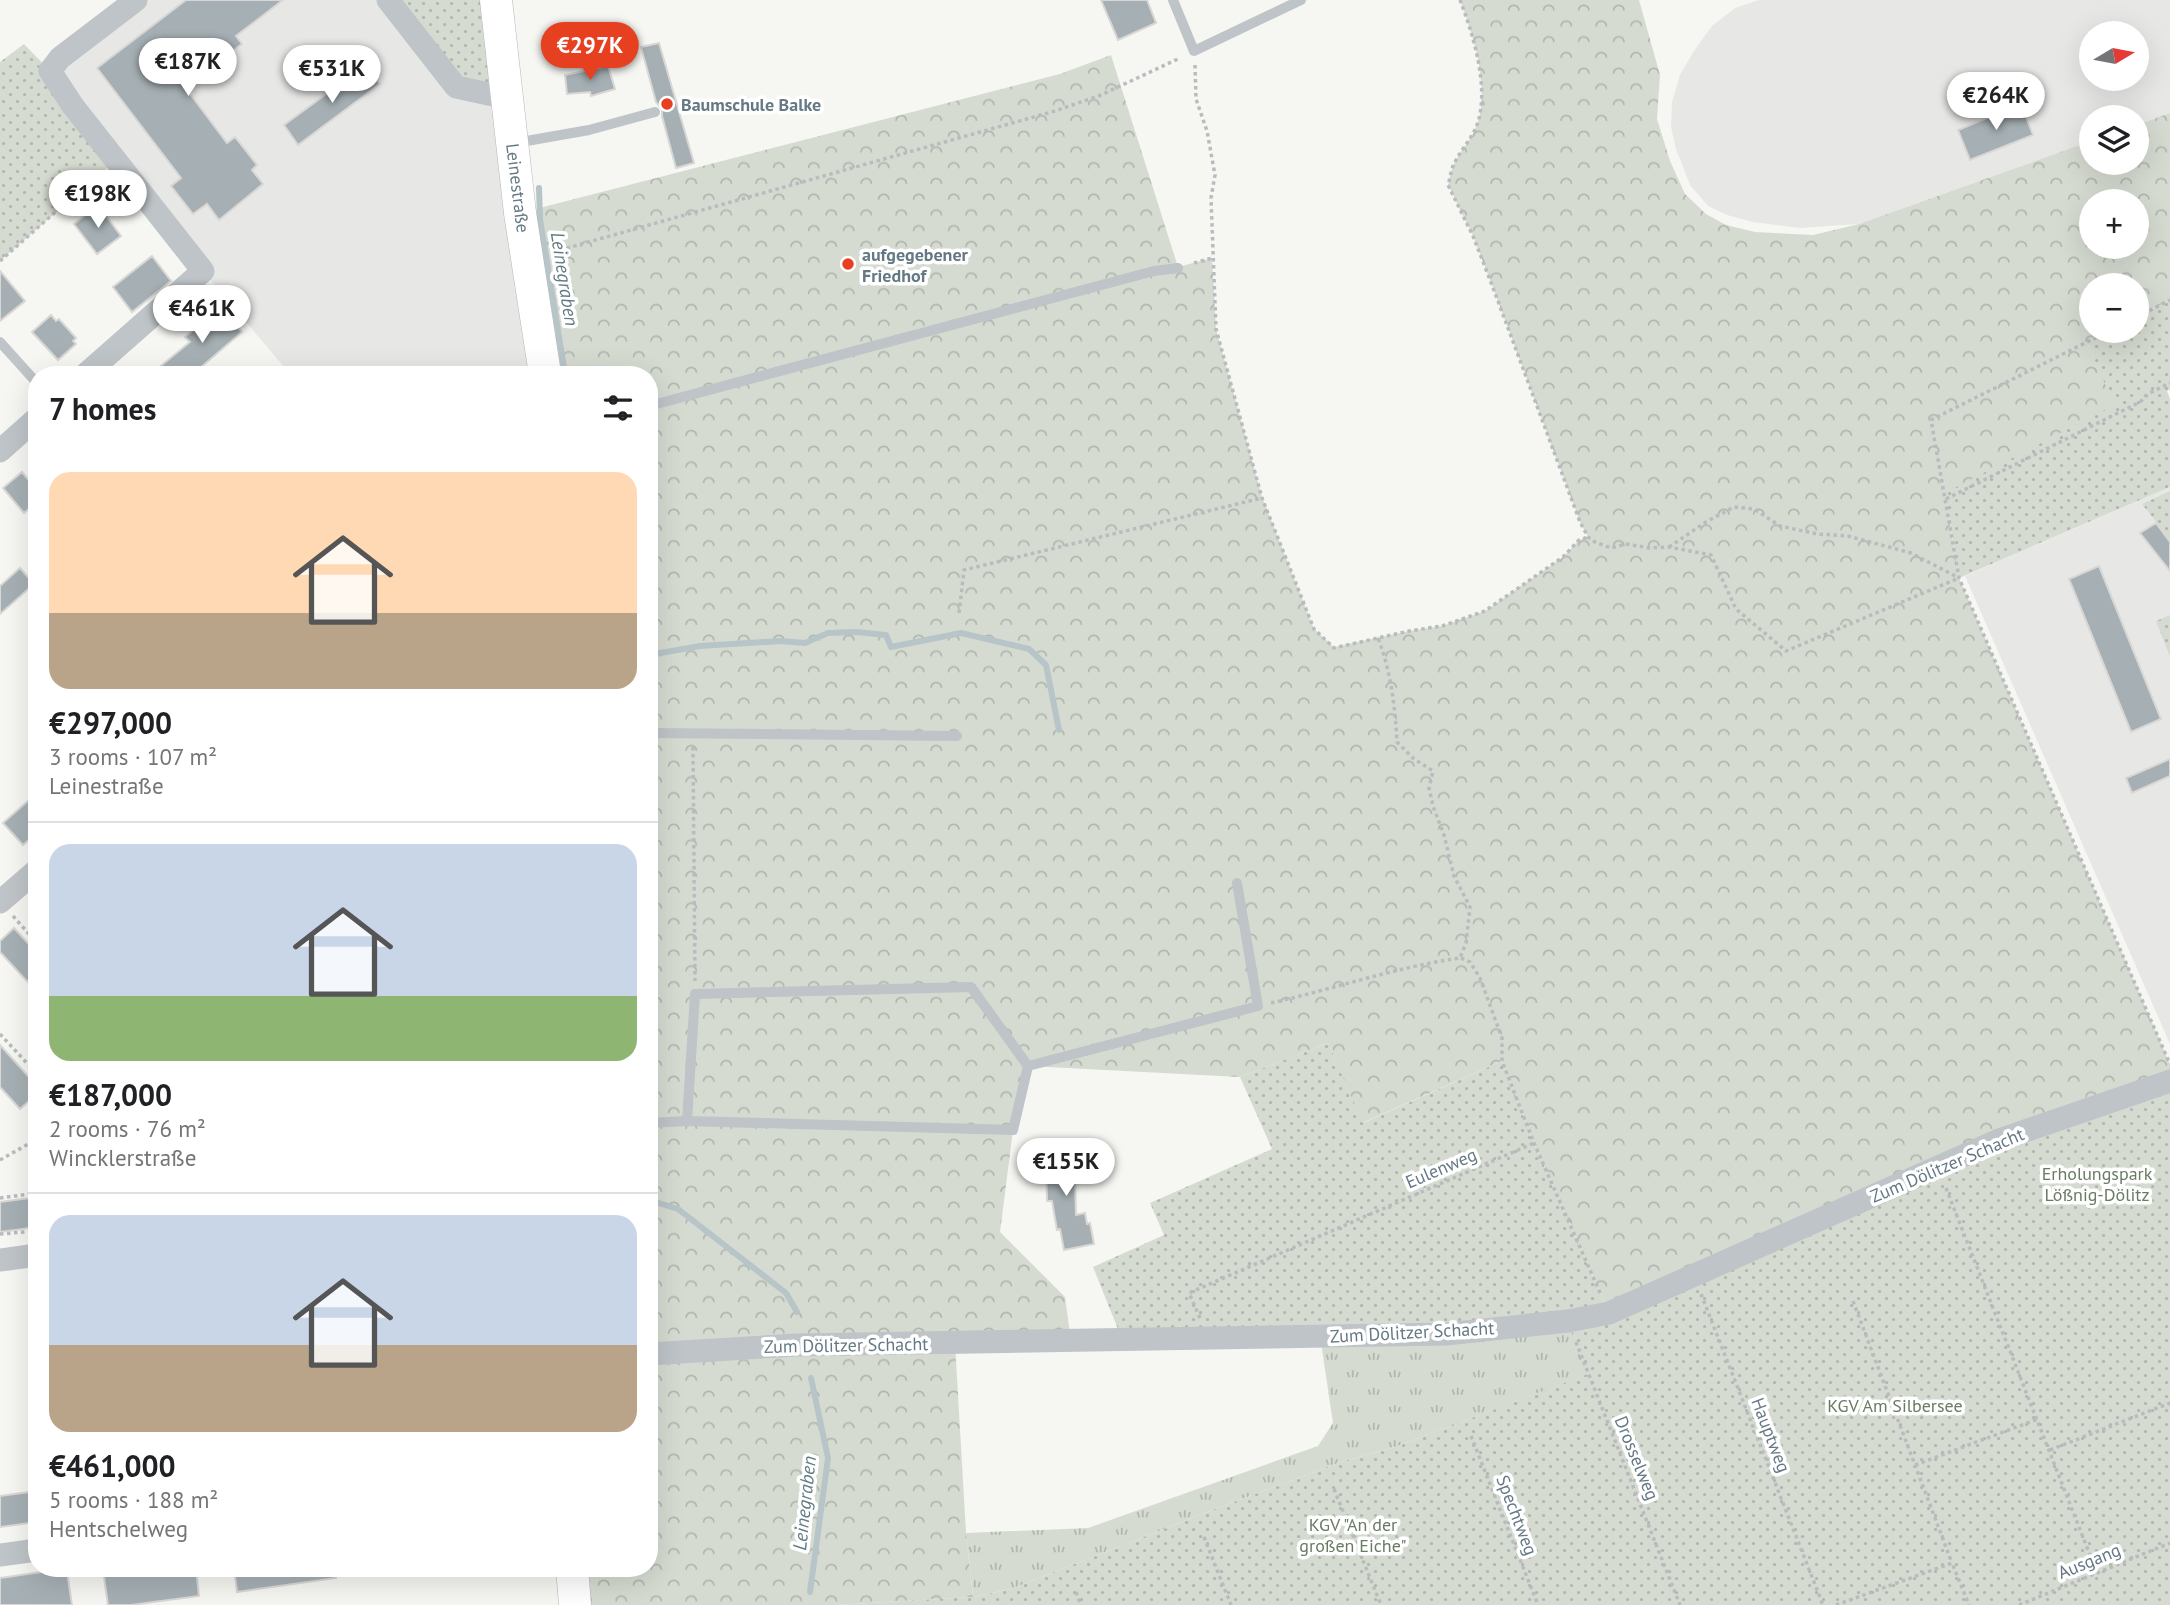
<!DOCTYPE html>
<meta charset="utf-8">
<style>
:root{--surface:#fff;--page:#f6f6f6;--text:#202124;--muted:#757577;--line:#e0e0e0;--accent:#e74021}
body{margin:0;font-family:"PT Sans",sans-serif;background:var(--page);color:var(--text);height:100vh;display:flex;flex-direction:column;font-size:26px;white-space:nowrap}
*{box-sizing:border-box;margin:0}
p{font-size:23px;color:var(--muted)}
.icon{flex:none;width:38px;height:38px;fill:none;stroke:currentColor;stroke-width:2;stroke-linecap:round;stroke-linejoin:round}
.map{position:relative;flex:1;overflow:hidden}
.details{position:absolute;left:28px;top:366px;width:630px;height:1211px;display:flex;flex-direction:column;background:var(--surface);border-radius:28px;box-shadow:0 7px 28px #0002}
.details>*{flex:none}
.needle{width:46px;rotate:80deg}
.buttons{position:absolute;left:2079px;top:21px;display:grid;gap:14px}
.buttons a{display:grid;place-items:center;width:70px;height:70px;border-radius:50%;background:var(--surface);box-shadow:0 7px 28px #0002;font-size:35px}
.price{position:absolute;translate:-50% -60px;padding:0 16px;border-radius:24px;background:#fff;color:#222;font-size:23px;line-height:46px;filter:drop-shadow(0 2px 4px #0008)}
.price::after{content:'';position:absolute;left:50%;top:42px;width:21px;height:16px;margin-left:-10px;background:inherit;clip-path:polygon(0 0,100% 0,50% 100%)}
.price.on{background:var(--accent);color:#fff}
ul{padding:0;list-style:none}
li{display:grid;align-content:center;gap:14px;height:371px;padding:0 21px}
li+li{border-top:2px solid var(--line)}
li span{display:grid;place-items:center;height:217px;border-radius:21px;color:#555}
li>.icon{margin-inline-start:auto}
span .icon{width:126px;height:126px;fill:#fffc;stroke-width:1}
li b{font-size:30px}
h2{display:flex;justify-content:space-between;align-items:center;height:84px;padding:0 21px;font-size:30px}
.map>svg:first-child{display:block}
.built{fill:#e7e8e6;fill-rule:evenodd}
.grass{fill:url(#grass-tufts)}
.forest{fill:url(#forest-crowns);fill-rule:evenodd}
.park{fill:url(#park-dots)}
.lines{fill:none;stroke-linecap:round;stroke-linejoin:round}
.stream{stroke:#b7c5c8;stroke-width:6}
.building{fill:#a6b0b4;stroke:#d8d7d5;stroke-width:2}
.secondary-casing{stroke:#b1b8bb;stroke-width:33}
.path{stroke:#b8bcbe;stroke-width:3.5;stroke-dasharray:3.5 3.5;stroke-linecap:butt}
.lane{stroke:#bec4c7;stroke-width:10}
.street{stroke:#bec4c7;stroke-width:23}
.secondary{stroke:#fff;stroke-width:32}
.poi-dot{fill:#e74021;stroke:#fff;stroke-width:2.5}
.labels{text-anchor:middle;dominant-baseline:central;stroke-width:7;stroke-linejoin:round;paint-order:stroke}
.poi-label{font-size:18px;font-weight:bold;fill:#647984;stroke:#fff;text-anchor:start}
.street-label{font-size:18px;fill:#647984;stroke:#fff}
.park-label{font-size:18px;fill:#6a7b63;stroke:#fff}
.water-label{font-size:19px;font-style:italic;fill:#607b81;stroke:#fff}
</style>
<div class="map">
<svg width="2170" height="1605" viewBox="0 0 2170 1605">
<defs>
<pattern id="grass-tufts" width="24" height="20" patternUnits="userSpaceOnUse" patternTransform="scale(1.75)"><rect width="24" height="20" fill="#d6dbd1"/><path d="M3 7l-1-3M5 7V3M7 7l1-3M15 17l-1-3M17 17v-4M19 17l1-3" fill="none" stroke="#b1b6af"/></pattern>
<pattern id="forest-crowns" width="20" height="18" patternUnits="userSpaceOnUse" patternTransform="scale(1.75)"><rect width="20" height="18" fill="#d6dbd1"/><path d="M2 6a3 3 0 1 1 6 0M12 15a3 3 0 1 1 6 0" fill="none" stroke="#b1b6af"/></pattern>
<pattern id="park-dots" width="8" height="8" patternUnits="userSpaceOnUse" patternTransform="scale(1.75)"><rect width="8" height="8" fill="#d6dbd1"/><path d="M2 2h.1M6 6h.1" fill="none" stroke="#b1b6af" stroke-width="1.8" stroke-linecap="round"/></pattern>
</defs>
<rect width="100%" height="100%" fill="#f6f6f2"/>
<!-- built -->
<path class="built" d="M136,0H388L507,98L545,374H290L203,271L73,106L60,58Z
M1759,0H2170V113L2137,125V117H2091V141L1859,224L1800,228L1753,222L1727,215L1708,206L1690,185L1676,149L1671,127L1672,102L1680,75L1694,51L1712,26L1735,8ZM2091,33H2137V79H2091Z
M2170,487V1044L1965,576Z"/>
<!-- grass -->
<path class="grass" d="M1568,1321L1589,1374L1395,1447L1341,1462L1210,1511L1011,1589L973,1597L966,1533L1088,1528L1318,1446L1333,1423L1320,1336Z"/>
<!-- forest -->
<path class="forest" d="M1460,0H1639L1660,75L1657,119L1670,161L1685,194L1706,214L1726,225L1755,232L1813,235L1859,224L2091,141V163H2137V125L2170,113V300L2137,317V285H2091V331H2109L2087,342L2115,405L1945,494L1959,578L2170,1064V1403L1609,1313L1534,1143L1502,1061L1362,1123L1328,1043L1240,1077L1028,1066L1013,1130L1000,1232L1065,1297L1071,1341L955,1343L966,1533L973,1597L834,1605H575L572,1568H649V374H545L520,213L1060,74L1111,55L1178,267L1212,258L1216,329L1262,497L1314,629L1334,647L1409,631L1442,626L1485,611L1563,557L1579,540L1588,537L1580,522L1492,285L1473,236L1448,185C1450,178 1451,170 1454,164C1461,149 1473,138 1478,122C1489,85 1473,34 1460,0ZM2091,201H2137V247H2091Z"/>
<!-- park -->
<path class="park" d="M393,0H496L507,98L456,87Z
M24,44L50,71L115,161L0,261V62Z
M2170,300V389L2167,391L2170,399V487L1959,578L1945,493L2114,405L2087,342L2109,331H2137V317Z
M2170,491V540L2142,504Z
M2170,615V657L2156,621Z
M1328,1043L1363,1123L1502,1061L1534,1143L1609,1313L2170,1081V1605H834L973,1597L1011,1589L1210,1511L1341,1462L1395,1447L1588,1374L1567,1321L1122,1339L1093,1267L1164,1235L1150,1203L1272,1149L1240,1077Z"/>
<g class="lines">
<!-- stream -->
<path class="stream" d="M539,188L540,219L565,374
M649,655L700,646L781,641L805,643L828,633L856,632L886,635L891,647L961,633L1029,649L1046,665L1059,730
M649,1200L678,1209L786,1293L797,1312
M810,1592L828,1458L811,1378"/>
</g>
<!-- building -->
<path class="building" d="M186,0H283L236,36L242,44L224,57L218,49L179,79L227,143L235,137L257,165L252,170L263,184L219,220L207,204L193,214L171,186L181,178L97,68Z
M1101,0H1147L1156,23L1118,40Z
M659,43L694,163L676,168L662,116V109L656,102L641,47Z
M366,65L380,84L298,145L284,125Z
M608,66L615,89L591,96L590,92L567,94L565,75Z
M2021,104L2033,135L1970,160L1958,130Z
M98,205L121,236L97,254L74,224Z
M152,256L171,281L132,312L113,287Z
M0,271L25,301L0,321Z
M220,307L242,332L193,374H151L190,342L185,337Z
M51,315L56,321L59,319L76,338L73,341L76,344L58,360L32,332Z
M22,472L37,490V502L24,513L3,488Z
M2156,523L2170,542V571L2140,533Z
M2099,566L2161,719L2131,732L2069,579Z
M20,568L34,584L0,614V586Z
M2170,759V776L2132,793L2126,778Z
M37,793V833L23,845L3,823Z
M14,928L37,953V992L0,952V941Z
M0,1045L37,1086V1094L20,1109L0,1087Z
M1074,1146L1076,1215L1085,1213L1087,1224L1090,1223L1094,1244L1064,1250L1060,1229L1057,1230L1052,1201H1047L1046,1147Z
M37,1197V1227L0,1232V1202Z
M37,1491V1522L0,1527V1496Z
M116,1568H196L199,1596L131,1605H108L103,1570Z
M234,1568H335L336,1578L237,1592Z
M55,1570V1573L67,1571L72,1605H0V1578Z"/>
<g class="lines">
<defs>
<path id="secondary" d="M496,0L520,213L545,374
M572,1568L575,1605"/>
</defs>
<!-- secondary casing -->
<use href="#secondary" class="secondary-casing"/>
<!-- path -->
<path class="path" d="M1460,0C1473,34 1489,85 1478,122C1473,138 1461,149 1454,164C1451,170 1450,178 1448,185L1473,236L1492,285L1580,522L1588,537L1595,542L1611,548L1626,544L1650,548L1669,547L1711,555L1736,609L1786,651L1959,578
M1195,65L1196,99L1207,131L1215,175L1211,198L1216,329L1262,498L1314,629L1334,648L1409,631L1442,626L1485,611L1563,557L1579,540L1588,537
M553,252L1055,111L1101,95L1180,58
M0,261L96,176V170
M1194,263L1212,258
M2137,317L2170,300
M2109,331L1931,420L1959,578L2169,1062
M1946,499L2140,402L2148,394L2170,383
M1669,547L1706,522L1734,507L1754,509L1780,526L1817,534L1848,536L1911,553L1959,578
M959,613L964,570L1262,498
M693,747L695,981
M13,916L37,943
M1461,958L1470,962L1480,978L1502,1038V1061L1534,1143L1601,1295
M1271,1003C1334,989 1396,967 1460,958L1466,943L1470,907L1454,876L1444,835L1433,806L1429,788L1433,771L1414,759L1397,742C1395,706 1391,672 1378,638
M0,1034L37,1074
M0,1160L37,1139
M1946,1188L2097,1573
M0,1198L37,1193
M0,1234L37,1231
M1701,1294L1823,1605
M1853,1301L1952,1563
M1200,1318L1189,1293L1534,1143
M1576,1342L1680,1605
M1471,1436L1538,1605
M2050,1450L2170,1403
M1915,1465L2038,1419
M1334,1489L1381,1605
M1204,1537L1231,1605
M1076,1592L1081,1605
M1836,1605L1952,1563L1969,1605
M2019,1605L2170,1543"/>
<!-- lane -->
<path class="lane" d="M1173,0L1194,51L1301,0
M515,143L589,130L655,112
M0,342L37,383
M649,406L1154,271L1178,268
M649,733L957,736
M1028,1066L1258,1006L1237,883
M649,1123L687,1121L1013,1130L1028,1066L971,987L695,994L687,1121"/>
<!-- street -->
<path class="street" d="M388,0L456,87L507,98
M86,374L203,271L73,106L50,71L60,58L136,0
M0,451L37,418
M0,902L37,870
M0,1260L37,1255
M649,1354L796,1345L1446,1334L1568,1321L1609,1313L1999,1140L2170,1081
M0,1555L37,1550"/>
<!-- secondary -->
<use href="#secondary" class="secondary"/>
</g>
<!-- markers -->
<g class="poi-dot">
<circle cx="667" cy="104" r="7"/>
<circle cx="848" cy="264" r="7"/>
</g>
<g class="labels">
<!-- poi labels -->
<g class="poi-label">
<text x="681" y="104">Baumschule Balke</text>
<text x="862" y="254">aufgegebener<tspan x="862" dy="21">Friedhof</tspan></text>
</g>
<!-- street labels -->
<g class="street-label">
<text transform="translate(518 188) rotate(83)">Leinestraße</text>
<text transform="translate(1947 1165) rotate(-23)">Zum Dölitzer Schacht</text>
<text transform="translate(1441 1168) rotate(-23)">Eulenweg</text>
<text transform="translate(1412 1332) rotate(-3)">Zum Dölitzer Schacht</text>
<text transform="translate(846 1345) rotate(-1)">Zum Dölitzer Schacht</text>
<text transform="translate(1771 1435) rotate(69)">Hauptweg</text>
<text transform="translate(1637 1458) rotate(68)">Drosselweg</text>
<text transform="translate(1517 1515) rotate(69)">Spechtweg</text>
<text transform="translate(2089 1561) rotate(-22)">Ausgang</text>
</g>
<!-- park labels -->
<g class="park-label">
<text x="2097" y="1173">Erholungspark<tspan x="2097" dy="21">Lößnig-Dölitz</tspan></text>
<text x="1895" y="1405">KGV Am Silbersee</text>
<text x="1353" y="1524">KGV "An der<tspan x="1353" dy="21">großen Eiche"</tspan></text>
</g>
<!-- water labels -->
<g class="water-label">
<text transform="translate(565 279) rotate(81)">Leinegraben</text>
<text transform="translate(804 1503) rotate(-84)">Leinegraben</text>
</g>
</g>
</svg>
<div class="buttons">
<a><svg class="needle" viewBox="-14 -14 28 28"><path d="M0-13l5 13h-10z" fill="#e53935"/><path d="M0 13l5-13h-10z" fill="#757577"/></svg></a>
<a><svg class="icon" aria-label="layers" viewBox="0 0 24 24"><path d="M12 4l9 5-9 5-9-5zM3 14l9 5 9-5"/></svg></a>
<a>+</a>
<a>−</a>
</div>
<b class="price on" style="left:590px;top:82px">€297K</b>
<b class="price" style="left:188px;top:98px">€187K</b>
<b class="price" style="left:332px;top:105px">€531K</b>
<b class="price" style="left:1996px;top:132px">€264K</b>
<b class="price" style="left:98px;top:230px">€198K</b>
<b class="price" style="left:202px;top:345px">€461K</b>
<b class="price" style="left:1066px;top:1198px">€155K</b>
<section class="details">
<h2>7 homes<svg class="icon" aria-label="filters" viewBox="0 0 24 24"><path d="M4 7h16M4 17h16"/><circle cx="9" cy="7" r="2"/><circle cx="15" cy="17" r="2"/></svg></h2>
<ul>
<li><span style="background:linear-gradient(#ffd9b3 65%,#b9a48a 0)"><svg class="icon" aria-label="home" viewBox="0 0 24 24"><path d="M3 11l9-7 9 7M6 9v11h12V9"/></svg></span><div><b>€297,000</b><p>3 rooms · 107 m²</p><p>Leinestraße</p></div></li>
<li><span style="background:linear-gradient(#c9d6e8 70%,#8fb573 0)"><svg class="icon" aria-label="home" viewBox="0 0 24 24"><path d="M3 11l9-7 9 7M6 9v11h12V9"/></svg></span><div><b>€187,000</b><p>2 rooms · 76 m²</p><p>Wincklerstraße</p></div></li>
<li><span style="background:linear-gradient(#c9d6e8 60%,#b9a48a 0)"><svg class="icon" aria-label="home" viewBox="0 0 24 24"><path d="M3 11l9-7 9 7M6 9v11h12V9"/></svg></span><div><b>€461,000</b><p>5 rooms · 188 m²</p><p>Hentschelweg</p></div></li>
</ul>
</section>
</div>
